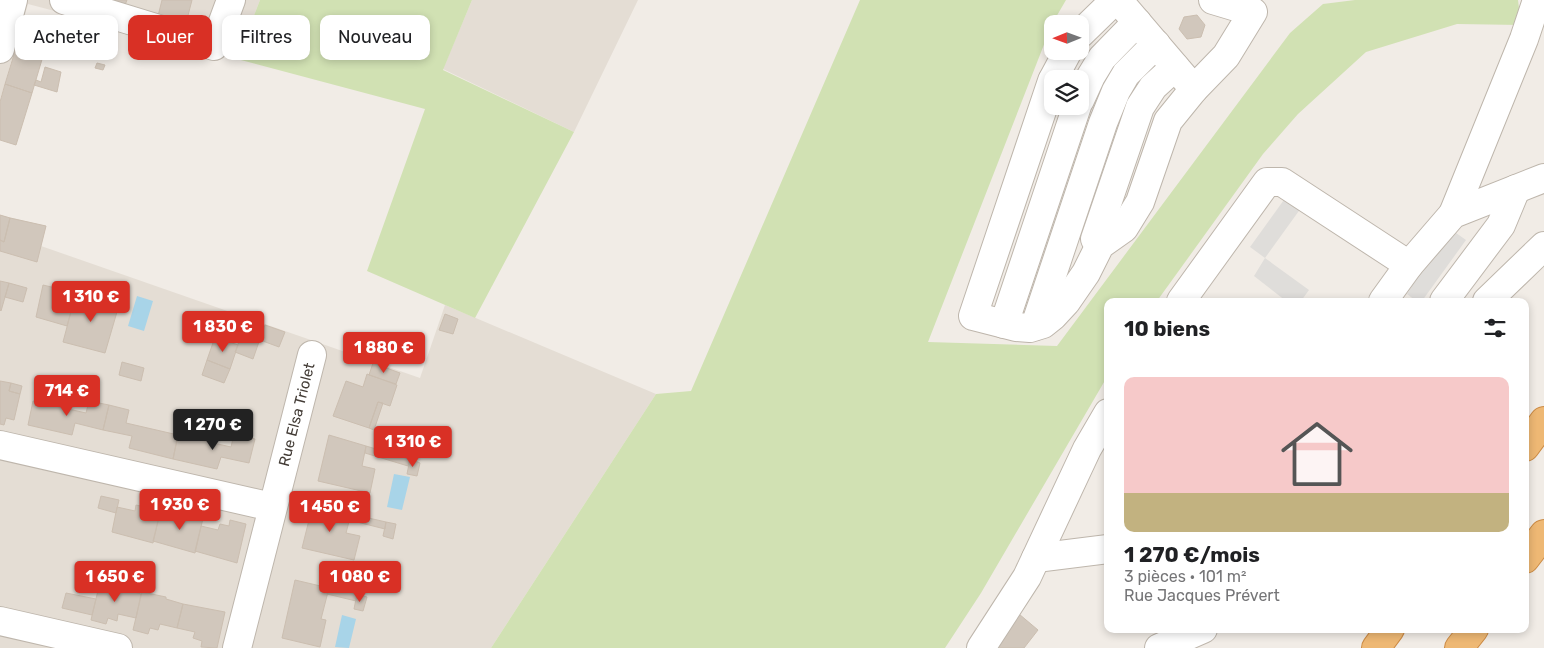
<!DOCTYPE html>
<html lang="fr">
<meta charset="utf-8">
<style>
:root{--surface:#fff;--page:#f6f6f6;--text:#202124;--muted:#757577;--accent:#d93025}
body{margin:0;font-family:Rubik,sans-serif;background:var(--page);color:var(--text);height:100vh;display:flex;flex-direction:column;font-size:19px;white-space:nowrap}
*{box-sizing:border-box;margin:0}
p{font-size:16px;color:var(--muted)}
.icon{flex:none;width:28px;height:28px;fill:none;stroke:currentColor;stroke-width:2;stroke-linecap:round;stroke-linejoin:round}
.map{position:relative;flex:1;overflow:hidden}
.drawer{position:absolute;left:1104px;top:298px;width:425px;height:335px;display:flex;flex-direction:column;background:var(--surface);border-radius:10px;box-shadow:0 2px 8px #0003}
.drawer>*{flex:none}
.guide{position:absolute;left:15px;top:15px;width:475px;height:45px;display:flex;gap:10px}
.needle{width:32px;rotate:269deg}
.tools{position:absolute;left:1044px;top:15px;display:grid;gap:10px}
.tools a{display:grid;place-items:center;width:45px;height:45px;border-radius:10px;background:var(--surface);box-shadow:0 2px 8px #0003;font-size:25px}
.price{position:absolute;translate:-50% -42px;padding:0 11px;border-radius:5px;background:var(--accent);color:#fff;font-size:16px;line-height:32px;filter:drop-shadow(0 1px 2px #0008)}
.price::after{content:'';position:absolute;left:50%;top:30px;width:15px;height:11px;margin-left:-8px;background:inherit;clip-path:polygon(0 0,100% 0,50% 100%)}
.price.on{background:#222;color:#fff}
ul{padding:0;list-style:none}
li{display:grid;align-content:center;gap:10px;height:265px;padding:0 20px}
li span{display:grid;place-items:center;height:155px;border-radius:10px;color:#555}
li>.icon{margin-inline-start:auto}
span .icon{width:90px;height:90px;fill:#fffc;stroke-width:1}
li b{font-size:21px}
h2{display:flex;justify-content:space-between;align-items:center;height:60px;padding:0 20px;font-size:21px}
.pill{padding:0 18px;border-radius:10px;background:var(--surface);box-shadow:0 2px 8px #0003;font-size:18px;line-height:45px}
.pill.on{background:var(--accent);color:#fff}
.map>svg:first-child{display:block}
.residential{fill:#e4ddd4}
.green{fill:#d1e1b3}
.parking{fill:#dfddda}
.water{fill:#a8d4e8}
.building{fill:#d1c7bc;stroke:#cbbeb0}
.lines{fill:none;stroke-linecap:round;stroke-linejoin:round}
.minor-casing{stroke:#beb6ac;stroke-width:30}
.highway-casing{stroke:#cc8b45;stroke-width:30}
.minor{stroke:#fff;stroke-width:28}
.highway{stroke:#eeb874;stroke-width:28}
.labels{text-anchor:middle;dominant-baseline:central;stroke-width:4.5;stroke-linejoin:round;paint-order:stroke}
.street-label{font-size:15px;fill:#433c36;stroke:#fff}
</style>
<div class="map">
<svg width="1544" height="648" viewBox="0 0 1544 648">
<rect width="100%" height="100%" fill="#f1ece6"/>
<!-- residential -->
<path class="residential" d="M0,0H260L237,59L28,4L0,100Z
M472,0H638L574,132L443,69Z
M0,215L46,226L41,246L420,378L445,305L656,394L491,648H0Z"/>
<!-- green -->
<path class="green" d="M260,0H472L443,70L574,132L475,318L367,271L425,109L237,59Z
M860,0H1066L1052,24L928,342L1057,346L1290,33L1323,4L1355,0H1518L1521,25L1457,24L1366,52L1298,114L1263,154L1157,301H1108L1107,377L981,593L945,648H491L656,394L691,391Z"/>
<!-- parking -->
<path class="parking" d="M1299,179L1314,190L1265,258L1309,290L1301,301H1286L1254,276L1265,258L1250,247Z
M1449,228L1466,240L1422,301H1416L1407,294Z"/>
<!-- water -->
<path class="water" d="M137,296L153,301L144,331L128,326Z
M394,474L410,477L402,510L387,507Z
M342,615L356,619L349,648L335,647Z"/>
<!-- building -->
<path class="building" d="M108,0H127L125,5Z
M162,0H192L185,27L157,20Z
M1197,15L1205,25L1201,37L1187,39L1179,29L1184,17Z
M19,38L46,46L32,93L5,84Z
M97,63L105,65L103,70L95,68Z
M45,67L61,72L57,92L34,85L36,80L41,82Z
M5,84L32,93L16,145L0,140V102Z
M0,215L10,218L4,242L0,240Z
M10,218L46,226L37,262L0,251V240L4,242Z
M0,281L9,283L1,311L0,310Z
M9,283L27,288L23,302L5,297Z
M43,285L76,293L67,326L36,317Z
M76,293L119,305L105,353L63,342Z
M445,314L458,319L453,334L439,330Z
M210,325L227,331L223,340L215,337L214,340L205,338Z
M265,325L285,332L279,347L260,340Z
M244,329L261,336L253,359L235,352Z
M215,337L238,345L230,369L207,360Z
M207,360L230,369L224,383L202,375Z
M122,362L144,368L141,381L119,375Z
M373,363L400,373L396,384L369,375Z
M367,374L397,385L390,406L378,402L369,428L333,416L346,381L363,387Z
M0,381L11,383L9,391L20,394L14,420L6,418L4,425L0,424Z
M11,383L22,386L20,394L9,391Z
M33,401L86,413L89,401L109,405L103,430L75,423L72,435L28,425Z
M378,402L383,403L374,430L369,428Z
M109,405L129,410L126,423L178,435L173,459L129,448L132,436L103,430Z
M234,434L255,439L249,463L221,457L217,469L173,459L178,435L231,447Z
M329,435L366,446L362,466L375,469L370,493L318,481Z
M366,446L410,459L408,466L365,453Z
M410,459L420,463L417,476L407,474Z
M101,496L119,500L116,513L98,508Z
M147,501L162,504L153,543L112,532L117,507L135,511L136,505L145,507Z
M313,504L351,514L346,533L360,536L354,560L302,548Z
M188,511L204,514L195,553L153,541L159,517L176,521L178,514L187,516Z
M351,514L386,522L385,529L349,520Z
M230,520L246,524L237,563L195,551L201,526L218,530L220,524L229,526Z
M386,522L396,524L393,539L383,536Z
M295,580L329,588L321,619L326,620L320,647L282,638Z
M100,582L141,594L136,618L118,614L117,621L108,618L106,624L91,620Z
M329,588L357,594L356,601L327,594Z
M142,592L166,597V599L183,604L177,628L160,624L158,630L150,628L148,634L133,630Z
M66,593L96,599L92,615L62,608Z
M357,594L367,597L363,611L354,609Z
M183,604L225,612L217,648L201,647L202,641L193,638L195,632L177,628Z
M1019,614L1038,630L1024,648H992Z"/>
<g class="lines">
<defs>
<g id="minor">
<path d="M64,0L214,46L231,0"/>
<path d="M1118,0L1194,89L1226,56L1253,12L1213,0"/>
<path d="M1080,34L1115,0"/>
<path d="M0,49L13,0"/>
<path d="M1053,79L1068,51"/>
<path d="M1052,81L973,316L1016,327L1030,328L1043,324L1053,316L1066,302L1086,273L1100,245L1124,228L1140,202L1168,121L1194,89"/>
<path d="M1080,100L1091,76L1102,58L1137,22"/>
<path d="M1453,214L1524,39L1537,0"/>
<path d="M1095,239L1140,107L1153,87L1175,67"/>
<path d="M1181,301L1267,182H1282L1409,265L1453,214L1544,178"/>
<path d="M1383,301L1409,265"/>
<path d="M1444,301L1501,225L1516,189"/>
<path d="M1487,301L1544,246"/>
<path d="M1004,324L1077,106"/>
<path d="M1035,326L1103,123L1116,91L1126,74L1156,44"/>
<path d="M0,445L272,507"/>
<path d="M1036,558L1108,549"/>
<path d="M0,621L118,648"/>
<path id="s1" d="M237,648L312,355"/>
<path d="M981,648L1027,577L1087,449L1108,413"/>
<path d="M1159,648L1203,629"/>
</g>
<path id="highway" d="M1525,447L1544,421
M1525,559L1544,534
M1376,648L1390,629
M1459,648L1474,629"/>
</defs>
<!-- minor casing -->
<use href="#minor" class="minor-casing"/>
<!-- highway casing -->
<use href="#highway" class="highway-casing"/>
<!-- minor -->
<use href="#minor" class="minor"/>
<!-- highway -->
<use href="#highway" class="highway"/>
</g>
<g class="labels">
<!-- street labels -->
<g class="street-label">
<text stroke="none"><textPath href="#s1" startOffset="241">Rue Elsa Triolet</textPath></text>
</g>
</g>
</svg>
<div class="tools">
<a><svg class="needle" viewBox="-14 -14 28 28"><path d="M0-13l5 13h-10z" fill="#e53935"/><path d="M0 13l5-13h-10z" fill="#757577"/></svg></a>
<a><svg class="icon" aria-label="layers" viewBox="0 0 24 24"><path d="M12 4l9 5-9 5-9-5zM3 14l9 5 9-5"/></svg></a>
</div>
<b class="price" style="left:91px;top:323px">1 310 €</b>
<b class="price" style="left:223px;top:353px">1 830 €</b>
<b class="price" style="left:384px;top:374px">1 880 €</b>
<b class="price" style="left:67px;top:417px">714 €</b>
<b class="price on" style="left:213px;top:451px">1 270 €</b>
<b class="price" style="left:413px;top:468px">1 310 €</b>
<b class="price" style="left:180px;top:531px">1 930 €</b>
<b class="price" style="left:330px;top:533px">1 450 €</b>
<b class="price" style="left:115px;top:603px">1 650 €</b>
<b class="price" style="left:360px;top:603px">1 080 €</b>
<div class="guide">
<a class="pill">Acheter</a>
<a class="pill on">Louer</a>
<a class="pill">Filtres</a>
<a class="pill">Nouveau</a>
</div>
<section class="drawer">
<h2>10 biens<svg class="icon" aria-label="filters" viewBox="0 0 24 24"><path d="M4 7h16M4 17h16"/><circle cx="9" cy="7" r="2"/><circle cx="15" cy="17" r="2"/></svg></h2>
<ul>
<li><span style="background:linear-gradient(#f6c9c9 75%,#c2b280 0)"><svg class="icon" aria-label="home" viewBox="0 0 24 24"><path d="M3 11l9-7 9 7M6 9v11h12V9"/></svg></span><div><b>1 270 €/mois</b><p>3 pièces · 101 m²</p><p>Rue Jacques Prévert</p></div></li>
</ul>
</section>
</div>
